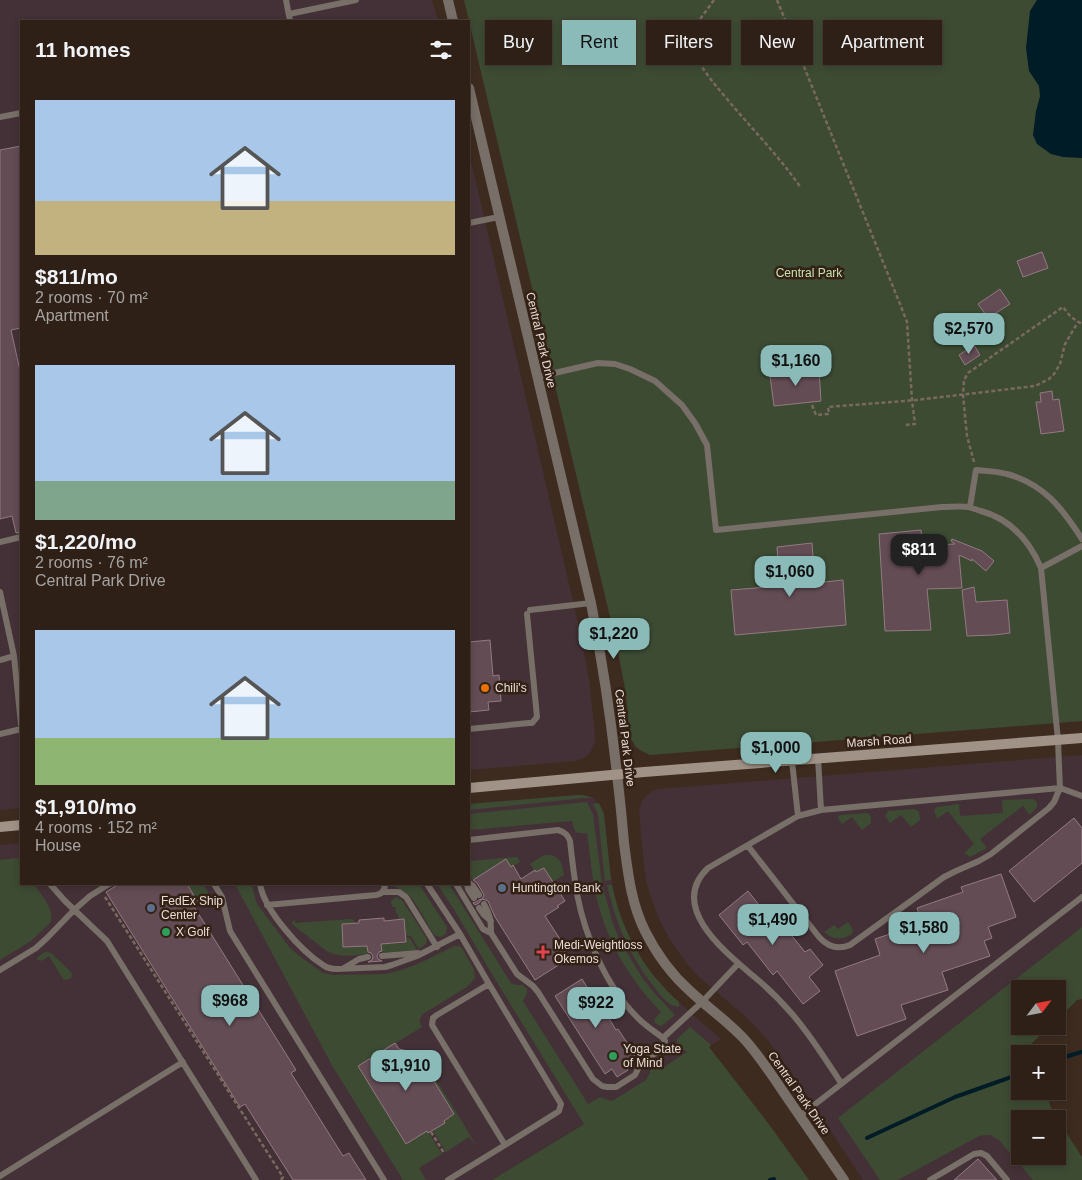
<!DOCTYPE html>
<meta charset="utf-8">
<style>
:root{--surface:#2e2017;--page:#3a2d24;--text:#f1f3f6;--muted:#a7a3a1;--line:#493e36;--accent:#8bbbb9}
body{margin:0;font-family:Helvetica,sans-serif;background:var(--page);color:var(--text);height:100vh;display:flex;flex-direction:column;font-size:19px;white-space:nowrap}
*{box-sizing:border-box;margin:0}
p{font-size:16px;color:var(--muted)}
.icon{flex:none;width:28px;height:28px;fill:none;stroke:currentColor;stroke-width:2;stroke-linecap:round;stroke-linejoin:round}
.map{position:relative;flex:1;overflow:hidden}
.details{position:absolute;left:20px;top:20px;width:450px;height:865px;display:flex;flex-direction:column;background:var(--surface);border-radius:0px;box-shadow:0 2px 8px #0003,0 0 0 1px var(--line)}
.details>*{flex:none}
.top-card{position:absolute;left:485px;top:20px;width:475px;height:45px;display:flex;gap:10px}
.needle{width:32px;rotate:58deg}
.tools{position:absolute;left:1011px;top:980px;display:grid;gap:10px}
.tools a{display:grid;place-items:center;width:55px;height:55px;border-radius:0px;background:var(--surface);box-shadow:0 2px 8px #0003,0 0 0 1px var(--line);font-size:25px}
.price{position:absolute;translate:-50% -42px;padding:0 11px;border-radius:10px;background:var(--accent);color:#111;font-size:16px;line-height:32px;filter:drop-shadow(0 1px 2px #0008)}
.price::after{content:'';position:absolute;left:50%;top:30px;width:15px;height:11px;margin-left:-8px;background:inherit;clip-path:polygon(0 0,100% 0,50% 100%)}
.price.active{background:#222;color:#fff}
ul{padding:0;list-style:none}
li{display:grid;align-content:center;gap:10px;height:265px;padding:0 15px}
li span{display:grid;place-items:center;height:155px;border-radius:0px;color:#555}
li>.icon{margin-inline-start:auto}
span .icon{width:90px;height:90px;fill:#fffc;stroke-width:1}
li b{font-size:21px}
h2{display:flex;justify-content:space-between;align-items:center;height:60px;padding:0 15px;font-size:21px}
.pill{padding:0 18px;border-radius:0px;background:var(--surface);box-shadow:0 2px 8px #0003,0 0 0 1px var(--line);font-size:18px;line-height:45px}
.pill.active{background:var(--accent);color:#111}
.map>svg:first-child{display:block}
.commercial{fill:#443137}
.green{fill:#3d4b33}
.water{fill:#001c27}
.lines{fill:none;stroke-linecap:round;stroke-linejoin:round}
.stream{stroke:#001c27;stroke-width:4}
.building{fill:#634c54;stroke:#937a82}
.path{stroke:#79695e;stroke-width:2.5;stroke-dasharray:4 2.5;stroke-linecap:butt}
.service{stroke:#786f68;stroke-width:6}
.tertiary{stroke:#786f68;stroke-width:10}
.secondary{stroke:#a09287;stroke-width:10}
.food-dot{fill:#e8710a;stroke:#332115;stroke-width:2}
.service-dot{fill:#5c6f8a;stroke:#332115;stroke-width:2}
.leisure-dot{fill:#2e9e5b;stroke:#332115;stroke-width:2}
.health-dot{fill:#e0444e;stroke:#332115;stroke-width:2}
.labels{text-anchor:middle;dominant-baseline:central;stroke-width:5;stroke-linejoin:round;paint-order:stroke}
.park-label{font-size:12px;fill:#c5e2b0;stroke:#332115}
.street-label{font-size:12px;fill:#e8dcd5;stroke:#332115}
.poi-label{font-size:12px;fill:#e8dcd5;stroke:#332115;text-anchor:start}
</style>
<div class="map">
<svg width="1082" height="1180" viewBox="0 0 1082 1180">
<rect width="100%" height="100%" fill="#3d2b1f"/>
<!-- commercial -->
<path class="commercial" d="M0,0H432L438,21H21V808L0,810Z
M469,152L578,623L589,678L595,736V741L591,751L587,756L575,761L469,770Z
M1082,755V927L930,1046L1020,1156L1047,1180H863L804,1091L768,1040L744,1015L698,976L687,964L669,938L660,921L653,903L647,885L644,866L639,811L642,801L646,796L651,792L658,789Z
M578,795H583L593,798L599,804L602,809L604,814L610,872L614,893L620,915L628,934L638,952L648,969L674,998L721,1039L492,1180H0V845L21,843V884H469V804Z"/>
<!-- green -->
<path class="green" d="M464,0H1082V721L650,755L640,750L636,747L630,737L626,694L617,646L575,470Z
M578,795H583L593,798H584L469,810V804Z
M1033,799L1037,802V807L1030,815L1023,806L980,839L987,848L970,857L964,853L974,844L948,811L937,819L934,810L937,807L959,804L960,816L1003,813L1002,800Z
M587,802L593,814L602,884L613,924L621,943L643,979L657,996L675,1015L663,1025L660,1026L655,1023L654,1020L661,1012C628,978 604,937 595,890C591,871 590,852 587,833C574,834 575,832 572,821L469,830V814Z
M599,803L604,814L611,880L605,881L603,864L598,814L593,804Z
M915,809L919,812L920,820L911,827L901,815L890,823L885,816L888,811Z
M868,813L871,816V823L862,830L852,817L842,824L838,818V816L841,815Z
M544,855C560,854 562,862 564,875L553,882L544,868L536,872L530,864Z
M517,857L520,862L513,866H512L511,867L506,859L473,880L469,873V861Z
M18,858L21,863V884H34C41,895 56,910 50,923L31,941L0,960V860Z
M187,884H203L211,897L194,907L193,905L198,901Z
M235,884H252L254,894L257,904L290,948L298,955L323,973L334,975L385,974C409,970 432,957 454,946H459L462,948L474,970L475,978L467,987L423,1014C419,1018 419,1023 422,1027L358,1066L406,1144L427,1131L428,1133H429L442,1154L419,1168L426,1180H403L333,1067Z
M393,884H419L447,927L446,934L441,937L434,935C426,922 419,907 410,896C405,890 398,890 393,884Z
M437,884H449L511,983L516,985H523L527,989V993L523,1001L588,1104L600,1097L611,1101L614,1100L646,1080L650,1073L651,1066H654L661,1069L687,1052C683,1049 676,1046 677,1039L690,1027L711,1045L709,1047L768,1123L809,1180H492L584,1124L495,979L455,911Z
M607,885H612C621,929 644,972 679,1002V1007C676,1006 673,1006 671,1005C665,1001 659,993 655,988C630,957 616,924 607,885Z
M396,897L402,900L427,939L426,944L419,949L411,936L405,935L404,919H399L398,915L396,913L395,907H392L391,901Z
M352,919L356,923L342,924L343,947L367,946L368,954C354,955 341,958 328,952L292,924V922L295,920V923Z
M848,922L853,930L852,934C842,940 833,940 824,932L834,925L838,929Z
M1082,927V999L1077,1000L1058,1019V989H1020V1026H1050L1029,1046L1032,1054H1020V1091H1045L1053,1113L1056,1119H1020V1156H1058V1120L1082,1157V1180H1033L999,1140L990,1135H985L979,1136L898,1180H880L838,1118Z
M406,937L410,938L417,950L382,953L381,944L406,943Z
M45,952L51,953L71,972L72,974L71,978L66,980L63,979L49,956L41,961L37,960L38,957Z
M414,1050L418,1051L466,1128L476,1146L469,1137L446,1152L433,1131L445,1123L444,1121L454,1114L418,1055L410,1054L409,1053Z"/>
<!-- water -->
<path class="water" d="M1037,0H1082V158L1063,157L1051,154L1037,144L1033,135L1036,111L1040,96L1039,86L1029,71L1026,48L1030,11Z"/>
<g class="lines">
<!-- stream -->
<path class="stream" d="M1058,1059L1082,1052
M867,1138L955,1097L1020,1074
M770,1180L774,1179"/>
</g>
<!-- building -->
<path class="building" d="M21,146V328L11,330L21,375V532L16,533L12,516L0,519V150Z
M1042,252L1048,268L1023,277L1017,261Z
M1000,289L1010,304L988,318L978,304Z
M974,345L980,355L965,365L959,355Z
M809,368V372L819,371L821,401L774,406L770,376L781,375L779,370Z
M1052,391L1053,400L1059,399L1064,431L1041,434L1036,402H1041L1040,393Z
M921,530L923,546L955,544L951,541L952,539L982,551L994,561L986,571L972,559V561L959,555L962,588L927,589L931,630L885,631L879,534Z
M812,543L815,583L843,580L846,625L735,635L731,590L780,586L777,547Z
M974,587L976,602L1007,600L1010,633L994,635L967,636L962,590Z
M490,640L493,676L499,675L501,701L488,702L489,710L469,712V642Z
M1074,818L1082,828V863L1034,902L1009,871Z
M506,859L511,867L513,865L521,879L535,870L536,872L544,868L565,901L557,906L559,907L545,916L567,950L564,952L568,959L535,980L495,917L488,901L486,900L482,899L479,903L475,905L473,903L476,902L479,900L482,899L484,895L477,883L473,880Z
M1001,874L1016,917L988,927L992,938L984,941L990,956L942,972L948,990L901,1005L906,1019L857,1036L835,971L880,955L875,939L922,923L917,908L963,892L961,887Z
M119,884H187L198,902L193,905L296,1070L291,1073L343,1156L349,1153L366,1180H293L245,1104L240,1107L106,892Z
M748,891L774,924L779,920L805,952L810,949L823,965L809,977L820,991L803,1004L777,971L773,975L747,942L743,945L719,915Z
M384,918V921L404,919L406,942L381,944L382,951L379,952L377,956L378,959L382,961L368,962L372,960L373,956L371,953L368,952L367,946L343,947L342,924L359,923V920Z
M582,979L605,1016L607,1015L616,1030L618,1029L635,1055L623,1062L628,1070L617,1077L612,1069L605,1074L555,996Z
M395,1043L399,1049L408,1051L410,1054L418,1055L454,1114L444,1121L445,1123L428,1133L427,1131L406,1144L358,1066Z
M978,1159L997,1180H954Z"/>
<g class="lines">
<!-- path -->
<path class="path" d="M714,0L695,26L689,41C699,66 710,79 727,99C752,129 779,156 801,188
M777,0L900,304L907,322L912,400L915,424L906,425
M812,405L816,415L829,414L828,407L916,400L1035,386L1049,379L1054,374L1060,364L1065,344L1078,322
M974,462L967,436L963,395L964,380L968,373L1063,307L1071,317L1082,324
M105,897L283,1177L281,1180
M431,1132L444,1153"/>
<!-- service -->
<path class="service" d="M286,0L290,21
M289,14L356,0
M0,117L21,113
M469,223L499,217
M537,377L598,363L615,364L630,369L655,381L682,405L695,423L707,445L716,530L942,507C951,507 960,506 969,507C973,508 977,510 981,511C1010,519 1029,540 1041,568L1058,740L1059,766L1060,788L1054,802L1049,808L991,854L979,861L956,871L944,877L850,945C838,950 828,947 819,937L748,846
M970,507L976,470C986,471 997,471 1007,474C1044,484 1062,508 1082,539
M0,542L21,537
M1041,568L1082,546
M0,592L14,656L21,724
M530,610L591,603
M0,660L14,656
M469,729L529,723H532L537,717L527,614
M0,734L21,729
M818,758L821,810
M792,761L798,816
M469,883L473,886L479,895
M50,884L65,901L107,941L256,1180
M214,884L222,897L230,931L384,1180
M260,884C264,910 301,951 323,965C327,968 332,969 337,969L385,967L392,965L417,956L460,934
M427,884L460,934L489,984L437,1015L433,1018L432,1025L505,1145L448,1180
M456,884L483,929L491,933L517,974L533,986L538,992L593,1079L602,1086L607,1087H616L635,1075L640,1065L643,1061L664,1048L665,1041L663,1038C654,1031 644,1025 636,1016C606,986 585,936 577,894C574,876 572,859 570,841C568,835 565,832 558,830L469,840
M467,884L468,889L474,898
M383,892H399L406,897L437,947
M484,904C490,914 491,921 491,933
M267,905L376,895C382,894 385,890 385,884
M479,908L484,915L491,921
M382,956L418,953
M344,968L359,959L368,957
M0,970L36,948L47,938L74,910L90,896L109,884
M489,984L561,1104L559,1111L556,1113L505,1145
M663,1038L702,1002L738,964
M841,1083C826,1060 811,1036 793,1015C782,1002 770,990 758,980C729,955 666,908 708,868L798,816L821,810L1060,788L1082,796
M800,1116L1082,897
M0,1176L183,1062
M930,1180L974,1154L981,1153L987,1156L1007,1180"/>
<!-- tertiary -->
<path class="tertiary" d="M448,0L453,21
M469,88L591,603C602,660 611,718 617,775C620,798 622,820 624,843C628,873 631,903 645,931C656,953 671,974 690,991C708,1008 729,1022 746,1041C760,1057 772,1075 784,1093C804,1122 824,1151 844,1180"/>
<!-- secondary -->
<path class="secondary" d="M469,788L644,772L1082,738
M0,827L21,825"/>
</g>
<!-- markers -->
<circle class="food-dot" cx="485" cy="688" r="5"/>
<g class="service-dot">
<circle cx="502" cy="888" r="5"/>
<circle cx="151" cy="908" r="5"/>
</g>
<g class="leisure-dot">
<circle cx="166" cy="932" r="5"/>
<circle cx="613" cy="1056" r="5"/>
</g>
<path class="health-dot" d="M540.5 944.5h5v5h5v5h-5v5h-5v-5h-5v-5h5z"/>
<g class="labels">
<!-- park labels -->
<g class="park-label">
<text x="809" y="273">Central Park</text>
</g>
<!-- street labels -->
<g class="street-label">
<text transform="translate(541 340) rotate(77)">Central Park Drive</text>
<text transform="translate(625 738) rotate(83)">Central Park Drive</text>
<text transform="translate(879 741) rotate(-4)">Marsh Road</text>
<text transform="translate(799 1093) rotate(55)">Central Park Drive</text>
</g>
<!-- poi labels -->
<g class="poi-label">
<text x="495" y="688">Chili's</text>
<text x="512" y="888">Huntington Bank</text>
<text x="161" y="901">FedEx Ship<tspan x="161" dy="14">Center</tspan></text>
<text x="176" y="932">X Golf</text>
<text x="554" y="945">Medi-Weightloss<tspan x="554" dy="14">Okemos</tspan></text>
<text x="623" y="1049">Yoga State<tspan x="623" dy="14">of Mind</tspan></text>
</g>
</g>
</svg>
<div class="tools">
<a><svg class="needle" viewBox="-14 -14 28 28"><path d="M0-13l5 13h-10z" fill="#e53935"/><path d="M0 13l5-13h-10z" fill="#a7a3a1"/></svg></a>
<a>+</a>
<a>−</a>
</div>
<b class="price" style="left:969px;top:355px">$2,570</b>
<b class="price" style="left:796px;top:387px">$1,160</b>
<b class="price active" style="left:919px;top:576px">$811</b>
<b class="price" style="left:790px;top:598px">$1,060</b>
<b class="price" style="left:614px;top:660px">$1,220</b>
<b class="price" style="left:776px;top:774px">$1,000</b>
<b class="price" style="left:773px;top:946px">$1,490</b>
<b class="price" style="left:924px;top:954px">$1,580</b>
<b class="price" style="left:230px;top:1027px">$968</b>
<b class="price" style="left:596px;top:1029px">$922</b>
<b class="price" style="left:406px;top:1092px">$1,910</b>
<div class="top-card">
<a class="pill">Buy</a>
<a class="pill active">Rent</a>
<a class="pill">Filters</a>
<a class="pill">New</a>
<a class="pill">Apartment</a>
</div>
<section class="details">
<h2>11 homes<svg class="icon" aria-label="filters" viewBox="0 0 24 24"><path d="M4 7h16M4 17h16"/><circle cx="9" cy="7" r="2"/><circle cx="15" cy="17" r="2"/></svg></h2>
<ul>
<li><span style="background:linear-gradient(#a9c7e8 65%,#c2b280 0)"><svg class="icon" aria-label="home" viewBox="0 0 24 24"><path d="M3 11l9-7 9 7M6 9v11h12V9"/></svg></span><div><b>$811/mo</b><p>2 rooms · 70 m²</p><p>Apartment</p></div></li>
<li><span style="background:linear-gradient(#a9c7e8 75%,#7fa58c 0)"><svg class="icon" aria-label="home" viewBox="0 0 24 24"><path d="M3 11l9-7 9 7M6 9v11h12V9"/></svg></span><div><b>$1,220/mo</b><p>2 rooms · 76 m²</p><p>Central Park Drive</p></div></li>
<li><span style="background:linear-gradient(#a9c7e8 70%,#8fb573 0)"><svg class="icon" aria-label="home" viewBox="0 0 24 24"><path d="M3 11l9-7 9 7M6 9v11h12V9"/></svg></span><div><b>$1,910/mo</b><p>4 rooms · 152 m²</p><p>House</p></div></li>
</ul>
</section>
</div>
